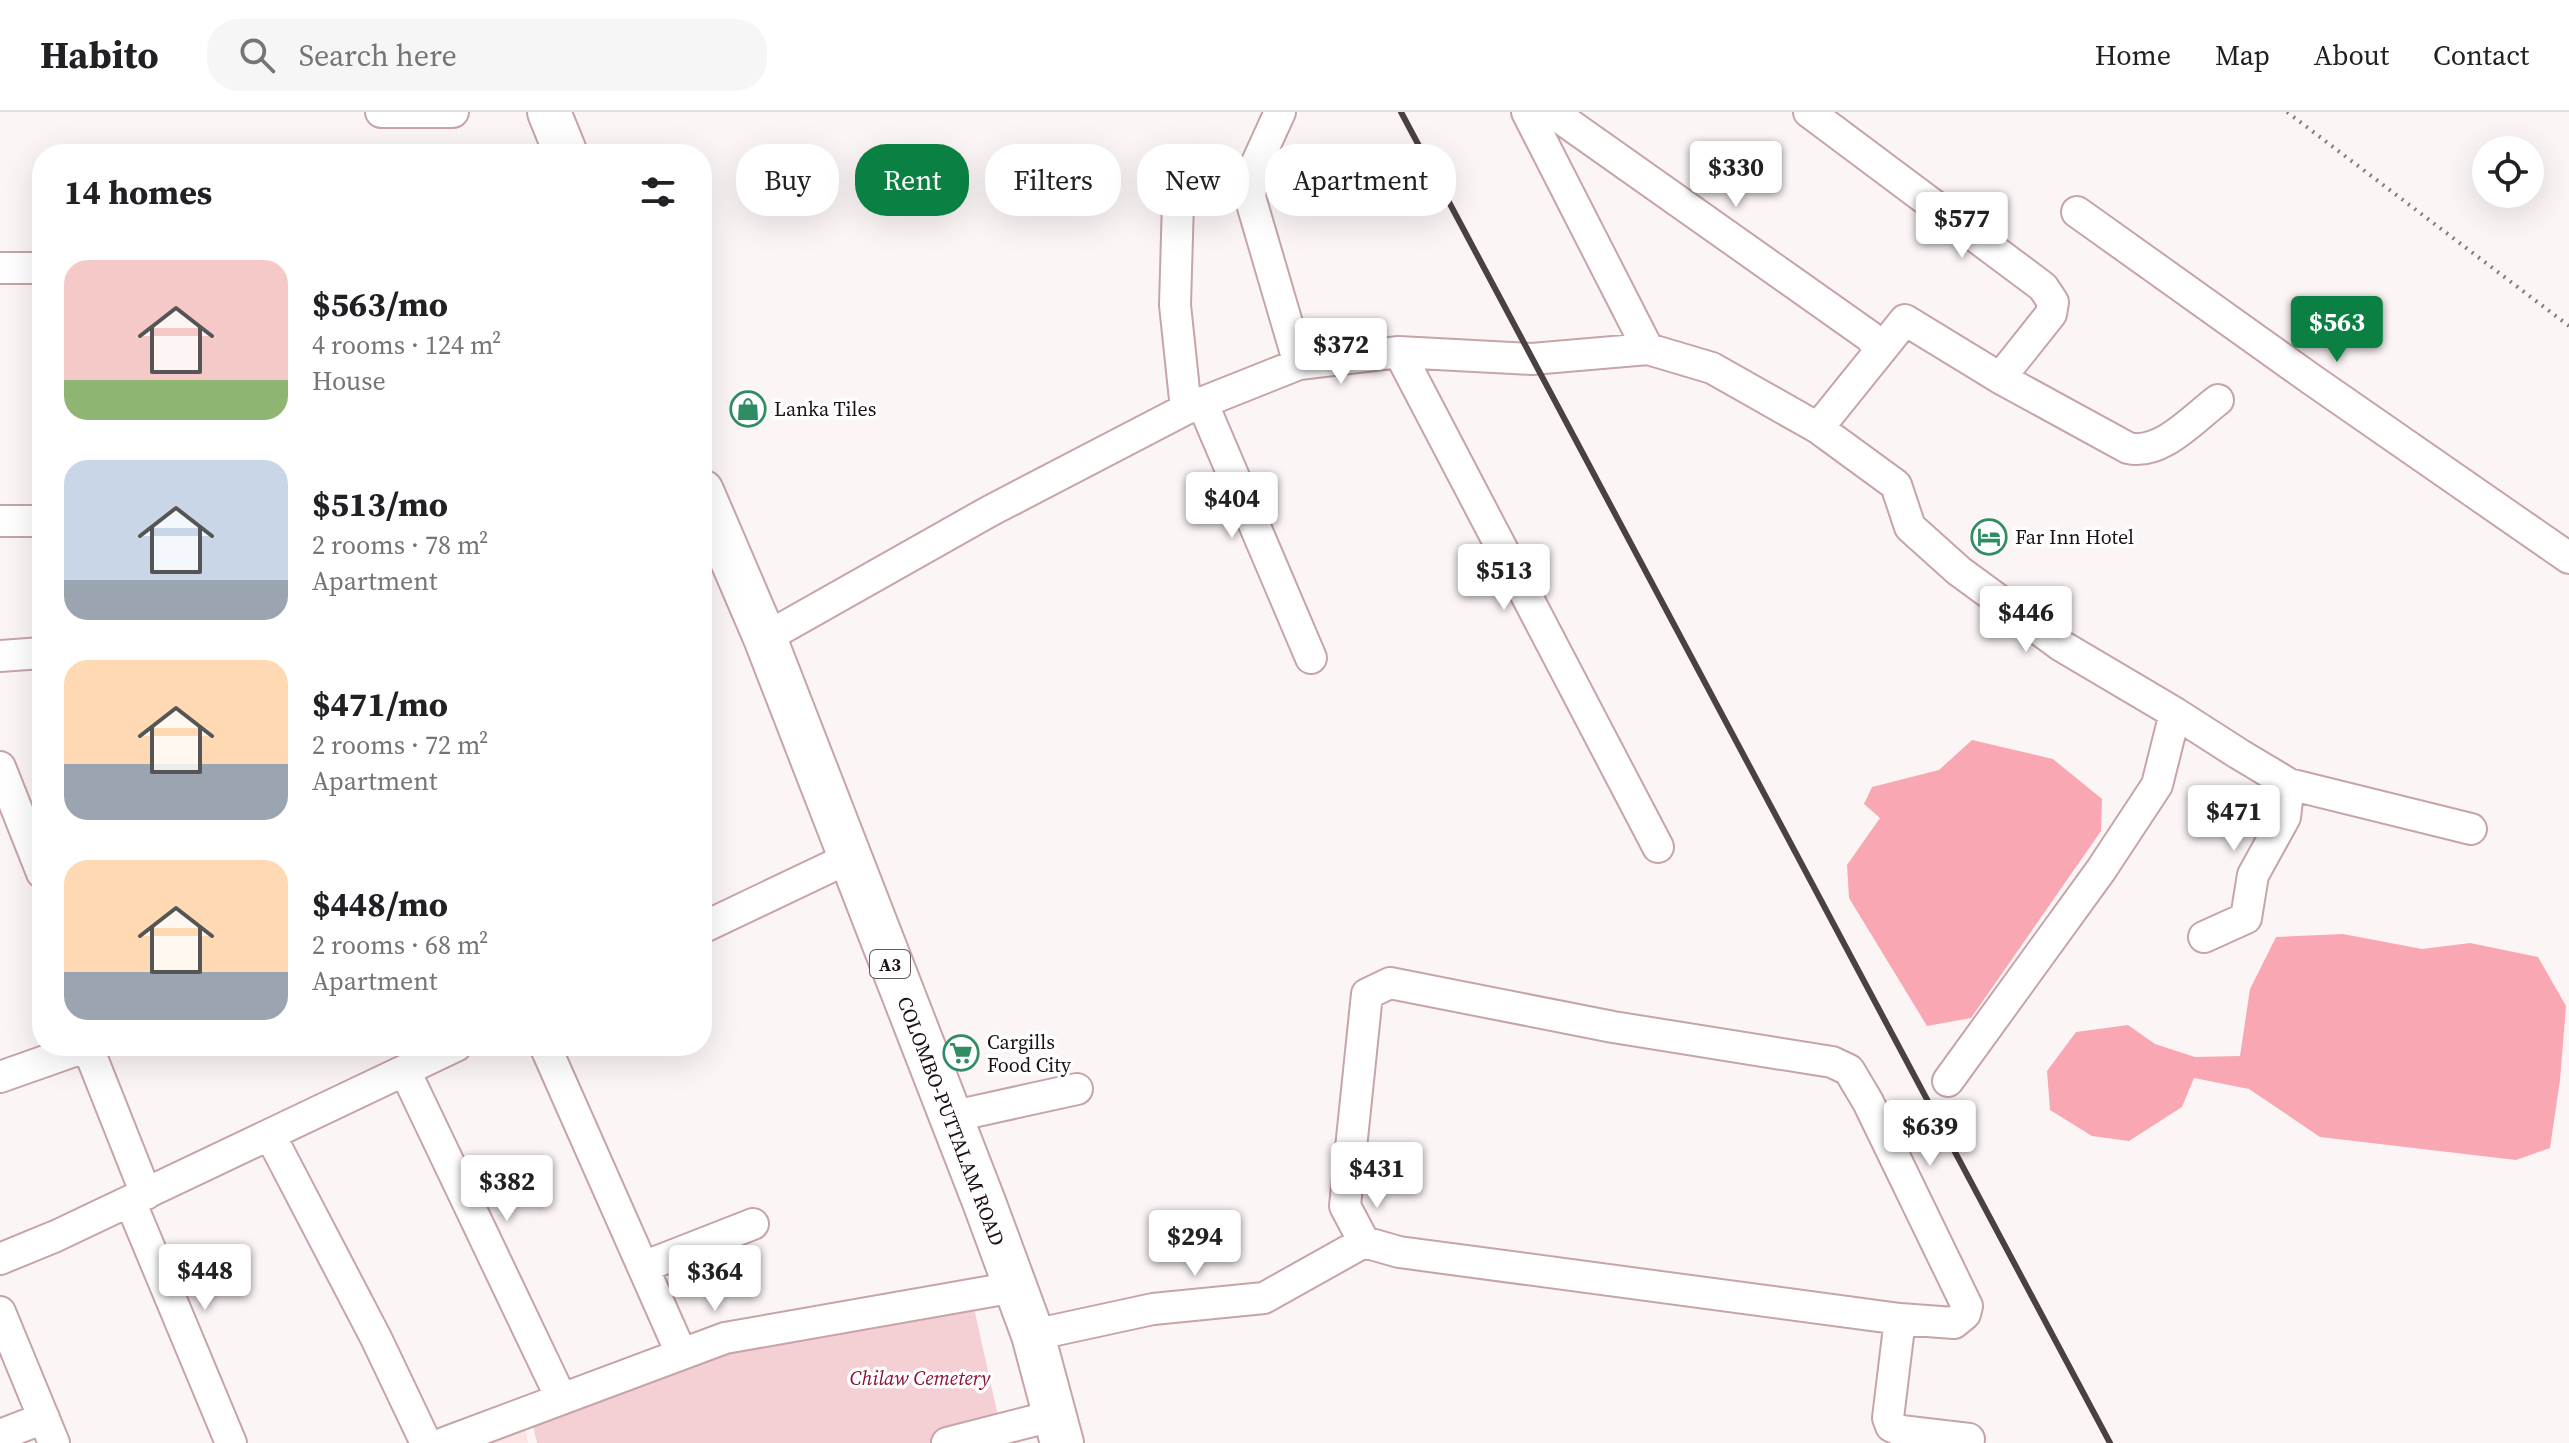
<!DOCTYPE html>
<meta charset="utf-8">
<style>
:root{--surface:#fff;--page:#f6f6f6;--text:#202124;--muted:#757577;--line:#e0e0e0;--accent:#0b8043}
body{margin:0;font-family:"Source Serif 4",serif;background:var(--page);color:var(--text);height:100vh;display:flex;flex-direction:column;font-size:30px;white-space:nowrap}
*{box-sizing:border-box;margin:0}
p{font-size:26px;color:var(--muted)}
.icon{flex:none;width:44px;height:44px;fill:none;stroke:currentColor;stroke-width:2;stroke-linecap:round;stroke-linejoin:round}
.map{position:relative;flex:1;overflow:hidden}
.details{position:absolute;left:32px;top:32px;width:680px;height:912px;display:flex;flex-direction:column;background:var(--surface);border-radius:32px;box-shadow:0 8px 32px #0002}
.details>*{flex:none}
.guide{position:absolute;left:736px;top:32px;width:760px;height:72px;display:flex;gap:16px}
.controls{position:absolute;left:2472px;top:24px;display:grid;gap:16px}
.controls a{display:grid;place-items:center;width:72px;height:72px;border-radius:50%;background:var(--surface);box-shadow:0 8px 32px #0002;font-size:40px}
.price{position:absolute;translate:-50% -68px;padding:0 18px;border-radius:8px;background:#fff;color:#222;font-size:26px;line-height:52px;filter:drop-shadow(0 2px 4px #0008)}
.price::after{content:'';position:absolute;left:50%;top:48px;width:24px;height:18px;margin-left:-12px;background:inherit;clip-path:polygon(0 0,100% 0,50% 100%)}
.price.selected{background:var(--accent);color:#fff}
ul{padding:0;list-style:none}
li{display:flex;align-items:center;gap:24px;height:200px;padding:0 32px}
li span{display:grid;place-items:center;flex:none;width:224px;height:160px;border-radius:24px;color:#555}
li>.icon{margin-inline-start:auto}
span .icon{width:96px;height:96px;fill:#fffc;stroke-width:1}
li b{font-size:34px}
h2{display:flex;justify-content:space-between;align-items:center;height:96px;padding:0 32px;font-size:34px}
.tag{padding:0 28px;border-radius:32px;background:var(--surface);box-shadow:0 8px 32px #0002;font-size:28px;line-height:72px}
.tag.selected{background:var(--accent);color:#fff}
header{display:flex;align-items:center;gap:48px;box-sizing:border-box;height:112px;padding:0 40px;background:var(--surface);border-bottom:2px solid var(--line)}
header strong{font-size:38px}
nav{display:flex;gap:44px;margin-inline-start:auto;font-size:28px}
.search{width:560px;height:72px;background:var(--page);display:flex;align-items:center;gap:20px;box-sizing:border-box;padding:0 28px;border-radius:32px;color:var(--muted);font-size:30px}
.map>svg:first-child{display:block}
.built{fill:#fee3e5}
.green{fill:#f4cfd3}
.water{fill:#f9a7b2}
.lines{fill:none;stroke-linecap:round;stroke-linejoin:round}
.minor-casing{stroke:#c6a4a8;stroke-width:34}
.highway-casing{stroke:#c6a4a8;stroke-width:46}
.path{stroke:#837a7b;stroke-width:4;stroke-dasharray:2 6;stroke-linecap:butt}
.minor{stroke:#fff;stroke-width:30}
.highway{stroke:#fff;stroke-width:42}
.rail{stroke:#4c4142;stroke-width:6}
.labels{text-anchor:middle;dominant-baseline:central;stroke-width:7;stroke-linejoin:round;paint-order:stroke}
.shield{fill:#fff;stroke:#615859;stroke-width:2}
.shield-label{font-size:18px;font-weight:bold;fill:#1d1112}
.poi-label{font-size:20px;fill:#1d1112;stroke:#fff;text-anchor:start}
.street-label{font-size:20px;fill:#1d1112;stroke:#fff}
.park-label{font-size:20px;font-style:italic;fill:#891337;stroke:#fff}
</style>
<header>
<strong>Habito</strong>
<div class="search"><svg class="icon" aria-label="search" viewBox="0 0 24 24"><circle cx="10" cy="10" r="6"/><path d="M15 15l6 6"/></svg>Search here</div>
<nav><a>Home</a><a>Map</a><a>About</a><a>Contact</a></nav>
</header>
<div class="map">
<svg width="2569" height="1331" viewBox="0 0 2569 1331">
<rect width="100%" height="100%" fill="#fcf5f6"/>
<!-- built -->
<path class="built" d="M525,1316L528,1331H484Z"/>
<!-- green -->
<path class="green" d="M972,1187L1004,1331H537L531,1305L766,1230Z"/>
<!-- water -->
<path class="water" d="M1972,628L2053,647L2102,687L2101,719L1971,906L1927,914L1849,786L1847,753L1880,706L1864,692L1872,675L1939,658Z
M2343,822L2422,837L2470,831L2538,845L2566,894L2560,968L2550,1036L2516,1048L2320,1025L2249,977L2194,966L2182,995L2129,1029L2092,1024L2050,998L2047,959L2076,920L2128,913L2155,932L2195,945L2240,944L2250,877L2276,825Z"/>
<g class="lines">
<defs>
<path id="minor" d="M381,0H453
M1280,0L1254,57L1250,85L1299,252
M1552,0L1869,224L1881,238
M1809,0L2043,175L2053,190L2051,202L2000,266L1905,208L1818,316
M1179,56L1175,193L1186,297
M2077,100L2311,267L2569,446
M0,156H42
M1648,237L1712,256L1818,316L1896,373L1910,415L1959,459L2060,533L2175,601L2239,642L2289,672L2471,717
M1399,240L1658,735
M2000,266L2128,336C2161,344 2194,306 2218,288
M1202,290L1311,546
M0,409H42
M765,526L990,399L1186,297L1299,252L1399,240L1532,247L1648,237L1527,0
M0,544L42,541
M0,655L42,761
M702,816L849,746
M2204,825L2246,806L2253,763L2285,705L2289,672
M1390,871L1613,915L1832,950L1849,958L1868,990L1967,1194L1965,1202L1954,1211L1900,1207L1399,1140L1364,1130L1345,1094L1367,882Z
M91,934L92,946L146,1082
M545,934L681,1241
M405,959L561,1286
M0,965L88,934
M1948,969L2101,758L2157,673L2175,601
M950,1005L1077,977
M270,1023L376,1226L426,1331
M130,1089L231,1331
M0,1147L56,1124L456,934
M643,1155L753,1112
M0,1200L54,1331
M1900,1207L1888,1306L1891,1314L1901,1319L1969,1327
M1033,1223L1153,1197L1264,1186L1364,1130
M0,1323L44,1306
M444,1331L725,1226L1015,1175
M947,1331L1056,1303"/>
<path id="highway" d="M549,0L566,42
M702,379L765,526L984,1090L1033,1223L1062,1331"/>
</defs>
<!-- minor casing -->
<use href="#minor" class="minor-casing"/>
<!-- highway casing -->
<use href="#highway" class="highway-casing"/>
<!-- path -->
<path class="path" d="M2287,0L2569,214"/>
<!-- minor -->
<use href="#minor" class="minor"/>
<!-- highway -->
<use href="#highway" class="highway"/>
<!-- rail -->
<path class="rail" d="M1401,0L2110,1331"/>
</g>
<!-- icons -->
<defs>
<symbol id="shop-ring" viewBox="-11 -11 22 22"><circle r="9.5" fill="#fff" stroke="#308c63" stroke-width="1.5"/><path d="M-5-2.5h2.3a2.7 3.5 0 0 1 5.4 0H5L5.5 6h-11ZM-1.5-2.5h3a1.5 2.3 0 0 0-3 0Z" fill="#308c63"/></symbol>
<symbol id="hotel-ring" viewBox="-11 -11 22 22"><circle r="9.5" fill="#fff" stroke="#308c63" stroke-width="1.5"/><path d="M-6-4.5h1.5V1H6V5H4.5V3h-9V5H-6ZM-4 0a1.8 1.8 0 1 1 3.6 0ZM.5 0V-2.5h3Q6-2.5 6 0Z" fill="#308c63"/></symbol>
<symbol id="supermarket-ring" viewBox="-11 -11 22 22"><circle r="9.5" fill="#fff" stroke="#308c63" stroke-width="1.5"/><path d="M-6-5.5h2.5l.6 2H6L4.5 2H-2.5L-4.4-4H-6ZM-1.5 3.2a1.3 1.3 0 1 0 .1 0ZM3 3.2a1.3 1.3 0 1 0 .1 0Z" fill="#308c63"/></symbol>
</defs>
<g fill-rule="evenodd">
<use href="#shop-ring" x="728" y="277" width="40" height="40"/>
<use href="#hotel-ring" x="1969" y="405" width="40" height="40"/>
<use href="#supermarket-ring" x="941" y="921" width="40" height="40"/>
</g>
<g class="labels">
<!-- shield labels -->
<rect class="shield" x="870" y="838" width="40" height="28" rx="6"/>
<g class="shield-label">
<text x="890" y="852">A3</text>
</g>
<!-- poi labels -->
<g class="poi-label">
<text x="774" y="297">Lanka Tiles</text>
<text x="2015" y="425">Far Inn Hotel</text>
<text x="987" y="930">Cargills<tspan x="987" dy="23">Food City</tspan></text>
</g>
<!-- street labels -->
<g class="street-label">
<text transform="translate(951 1009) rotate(69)">COLOMBO-PUTTALAM ROAD</text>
</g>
<!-- park labels -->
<g class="park-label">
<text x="920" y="1266">Chilaw Cemetery</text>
</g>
</g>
</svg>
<div class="controls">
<a><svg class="icon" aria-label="locate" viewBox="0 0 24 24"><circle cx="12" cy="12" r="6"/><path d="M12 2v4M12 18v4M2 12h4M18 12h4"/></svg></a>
</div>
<b class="price" style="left:1736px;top:97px">$330</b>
<b class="price" style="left:1962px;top:148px">$577</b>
<b class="price selected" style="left:2337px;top:252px">$563</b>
<b class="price" style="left:1341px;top:274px">$372</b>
<b class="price" style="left:1232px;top:428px">$404</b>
<b class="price" style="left:1504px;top:500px">$513</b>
<b class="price" style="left:2026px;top:542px">$446</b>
<b class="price" style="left:2234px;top:741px">$471</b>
<b class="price" style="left:1930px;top:1056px">$639</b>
<b class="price" style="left:1377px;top:1098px">$431</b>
<b class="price" style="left:507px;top:1111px">$382</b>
<b class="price" style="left:1195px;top:1166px">$294</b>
<b class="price" style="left:205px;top:1200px">$448</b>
<b class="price" style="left:715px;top:1201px">$364</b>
<div class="guide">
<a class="tag">Buy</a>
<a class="tag selected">Rent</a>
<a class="tag">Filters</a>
<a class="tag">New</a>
<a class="tag">Apartment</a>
</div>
<section class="details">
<h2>14 homes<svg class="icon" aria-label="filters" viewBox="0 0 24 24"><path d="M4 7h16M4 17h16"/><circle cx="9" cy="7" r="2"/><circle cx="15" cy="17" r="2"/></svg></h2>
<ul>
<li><span style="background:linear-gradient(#f6c9c9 75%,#8fb573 0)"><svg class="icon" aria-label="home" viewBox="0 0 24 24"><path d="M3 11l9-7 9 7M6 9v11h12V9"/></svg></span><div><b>$563/mo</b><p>4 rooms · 124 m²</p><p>House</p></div></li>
<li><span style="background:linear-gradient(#c9d6e8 75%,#9aa5b1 0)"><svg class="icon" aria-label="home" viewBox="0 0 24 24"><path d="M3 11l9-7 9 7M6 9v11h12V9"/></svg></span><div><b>$513/mo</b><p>2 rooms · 78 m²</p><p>Apartment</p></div></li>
<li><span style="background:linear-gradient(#ffd9b3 65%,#9aa5b1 0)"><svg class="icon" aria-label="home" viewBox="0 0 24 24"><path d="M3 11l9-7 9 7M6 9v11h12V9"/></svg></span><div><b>$471/mo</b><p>2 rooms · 72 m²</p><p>Apartment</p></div></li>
<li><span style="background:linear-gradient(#ffd9b3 70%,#9aa5b1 0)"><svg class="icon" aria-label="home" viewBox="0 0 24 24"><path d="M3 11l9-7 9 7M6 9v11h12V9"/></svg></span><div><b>$448/mo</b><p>2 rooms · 68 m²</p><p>Apartment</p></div></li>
</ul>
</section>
</div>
